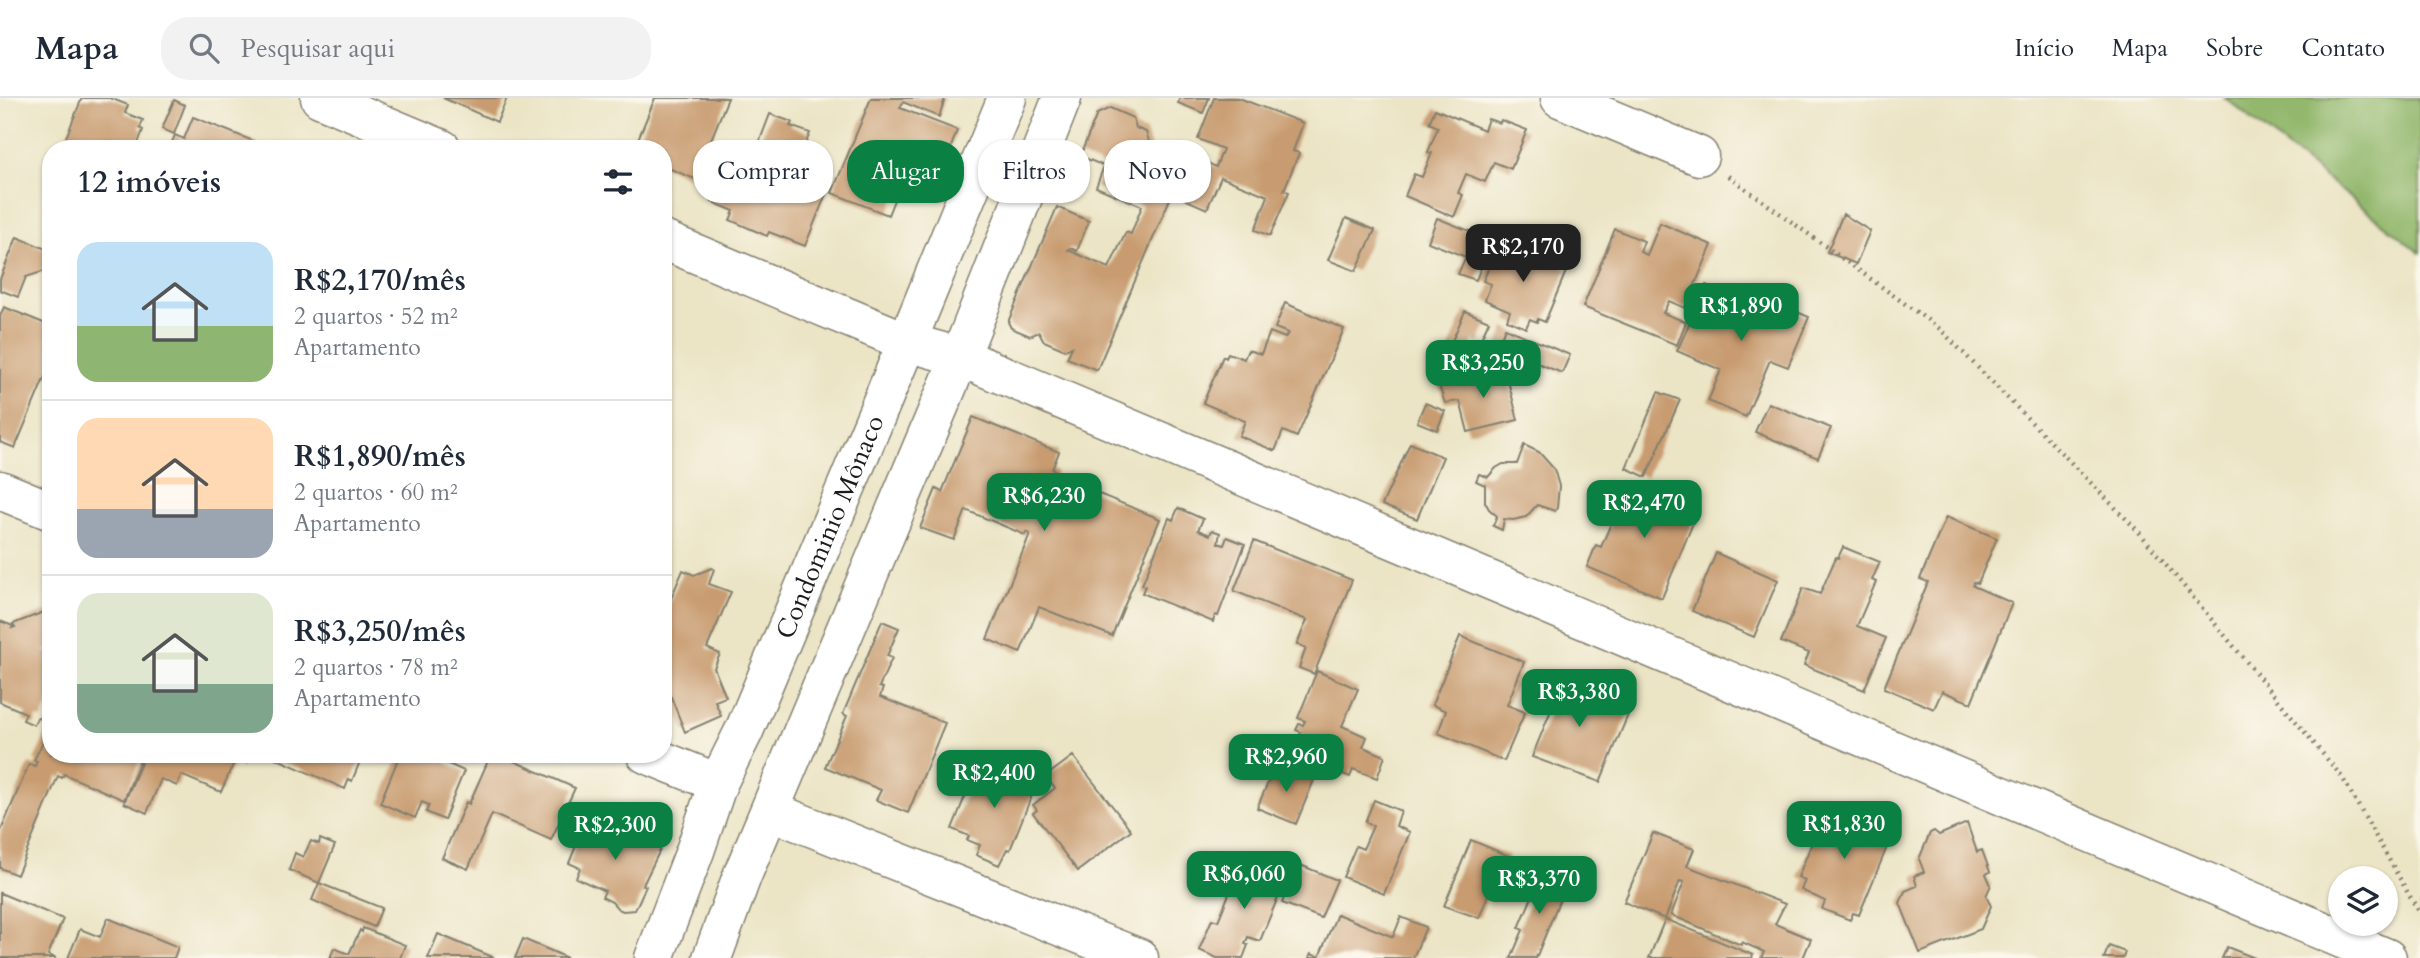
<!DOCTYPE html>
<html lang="pt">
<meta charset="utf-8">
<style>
:root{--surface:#fff;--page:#f2f2f3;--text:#1f2937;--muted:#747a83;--line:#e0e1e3;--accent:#0b8043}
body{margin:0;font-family:Cardo,serif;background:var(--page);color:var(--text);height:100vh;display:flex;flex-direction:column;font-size:26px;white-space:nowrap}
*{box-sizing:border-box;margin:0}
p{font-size:23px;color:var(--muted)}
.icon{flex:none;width:38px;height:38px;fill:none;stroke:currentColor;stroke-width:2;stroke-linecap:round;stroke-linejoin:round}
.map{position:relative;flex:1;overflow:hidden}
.details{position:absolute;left:42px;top:42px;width:630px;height:623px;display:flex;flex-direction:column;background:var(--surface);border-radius:28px;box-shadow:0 2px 5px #0004}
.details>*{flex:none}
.hud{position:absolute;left:693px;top:42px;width:665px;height:63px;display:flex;gap:14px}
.tools{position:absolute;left:2328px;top:768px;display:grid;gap:14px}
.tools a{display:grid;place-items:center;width:70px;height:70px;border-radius:50%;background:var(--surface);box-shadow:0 2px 5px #0004;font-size:35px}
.price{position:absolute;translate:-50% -60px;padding:0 16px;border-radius:14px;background:var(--accent);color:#fff;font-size:23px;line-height:46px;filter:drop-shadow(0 2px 4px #0008)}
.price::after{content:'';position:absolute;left:50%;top:42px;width:21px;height:16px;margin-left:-10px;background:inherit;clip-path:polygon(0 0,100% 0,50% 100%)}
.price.selected{background:#222;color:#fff}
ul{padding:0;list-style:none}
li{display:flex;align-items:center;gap:21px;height:175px;padding:0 35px}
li+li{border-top:2px solid var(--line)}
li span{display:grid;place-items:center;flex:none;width:196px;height:140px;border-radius:21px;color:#555}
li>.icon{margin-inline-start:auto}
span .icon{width:84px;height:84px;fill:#fffc;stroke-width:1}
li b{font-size:30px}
h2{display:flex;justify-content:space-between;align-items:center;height:84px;padding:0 35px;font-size:30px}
.chip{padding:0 24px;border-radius:28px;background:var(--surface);box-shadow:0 2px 5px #0004;font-size:24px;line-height:63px}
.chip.selected{background:var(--accent);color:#fff}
header{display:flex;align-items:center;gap:42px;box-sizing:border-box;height:98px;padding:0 35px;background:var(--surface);border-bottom:2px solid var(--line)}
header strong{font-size:33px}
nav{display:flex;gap:38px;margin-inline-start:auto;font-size:24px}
.search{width:490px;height:63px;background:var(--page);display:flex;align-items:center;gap:18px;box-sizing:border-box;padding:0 24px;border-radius:28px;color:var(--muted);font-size:26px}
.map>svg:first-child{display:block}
.forest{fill:#93b86d;stroke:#586a44;stroke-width:2}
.building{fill:#c89b6f}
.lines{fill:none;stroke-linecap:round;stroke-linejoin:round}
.minor-casing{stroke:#848070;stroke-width:41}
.path{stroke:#848070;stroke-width:4.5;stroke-dasharray:2 5;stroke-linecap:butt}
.minor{stroke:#fff;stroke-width:38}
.labels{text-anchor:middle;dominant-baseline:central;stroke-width:6;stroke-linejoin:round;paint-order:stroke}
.street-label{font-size:26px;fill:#1c1c1c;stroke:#fbf7ec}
</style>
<header>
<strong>Mapa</strong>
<div class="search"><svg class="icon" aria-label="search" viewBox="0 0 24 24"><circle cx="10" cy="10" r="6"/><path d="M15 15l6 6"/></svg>Pesquisar aqui</div>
<nav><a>Início</a><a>Mapa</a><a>Sobre</a><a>Contato</a></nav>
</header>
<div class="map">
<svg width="2420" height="860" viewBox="0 0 2420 860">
<rect width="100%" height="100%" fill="#fbf7ec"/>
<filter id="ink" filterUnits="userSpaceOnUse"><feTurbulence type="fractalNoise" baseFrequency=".0143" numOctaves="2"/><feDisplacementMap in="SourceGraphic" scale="14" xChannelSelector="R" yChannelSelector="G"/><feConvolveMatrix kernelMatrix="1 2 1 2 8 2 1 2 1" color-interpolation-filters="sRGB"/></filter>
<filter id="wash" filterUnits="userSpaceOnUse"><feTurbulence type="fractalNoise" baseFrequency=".00686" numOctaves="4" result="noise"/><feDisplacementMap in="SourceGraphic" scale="28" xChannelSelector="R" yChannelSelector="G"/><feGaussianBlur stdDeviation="1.57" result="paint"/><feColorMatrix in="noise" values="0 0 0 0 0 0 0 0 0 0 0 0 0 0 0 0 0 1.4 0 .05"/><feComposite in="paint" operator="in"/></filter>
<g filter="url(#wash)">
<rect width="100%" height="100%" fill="#ebe4c5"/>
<!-- forest -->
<path class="forest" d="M2225,0H2420V155Z"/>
<g id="blocks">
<!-- building -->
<path class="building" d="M82,0H110L128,7L125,15L143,22L140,30L143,32L136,51H71L63,47Z
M443,0H507L497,24Z
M655,0H728L695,81L663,68V51H634Z
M871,0H945L939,19L903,4L900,10L957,32L950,52L944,50L929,88L904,77L888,117L832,95Z
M1180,0H1209L1203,15L1178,5Z
M1214,0H1239L1303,25L1293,53L1299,55L1284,92L1289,94L1270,138L1255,132L1268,98L1221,79L1207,111L1175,97L1191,57L1216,69L1223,51L1198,41Z
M174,2L185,7L174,36L162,31Z
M1110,10L1133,20L1136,30L1146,34L1154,59L1140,54L1151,87L1172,96L1097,272L1067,260L1072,249L1065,252L1044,243L1039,234L1030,238L1011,230L1008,224L1057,109L1089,123L1077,153L1070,150L1068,152L1109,170L1126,134L1131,136L1142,108L1096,89L1104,68L1080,58L1097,16Z
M1435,11L1484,32L1488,21L1500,25L1501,22L1527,32L1511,71L1494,64L1485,84L1466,76L1458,95L1463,97L1454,119L1405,98L1414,76L1422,79L1432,55L1428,54L1438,29L1429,25Z
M770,16L792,24L790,28L810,35L799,61L795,60L793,66L756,53Z
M193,19L256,44L253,51H169L175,37L184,41Z
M727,68L784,91L791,75L828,91L805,148L769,134L767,138L730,122L734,113L712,104Z
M1843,116L1870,133L1856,166L1827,154Z
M1346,120L1375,132L1356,173L1328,162Z
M1437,120L1492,142L1476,182L1458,176L1466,159L1428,144Z
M1660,125L1712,147L1685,210L1669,203L1663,215L1686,224L1677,247L1583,209L1615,131L1644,143L1640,154L1647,157Z
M17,139L51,153L45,173L26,179L18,199L0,192V181Z
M1509,141L1522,146L1519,151L1567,171L1545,224L1538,221L1537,224L1530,221L1526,230L1507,222L1510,213L1485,202L1491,186L1483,183L1496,153L1502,156Z
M1706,187L1736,200L1733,207L1739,209L1746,192L1809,219L1788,269L1770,262L1746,319L1708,303L1721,272L1677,253Z
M1285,205L1344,231L1297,339L1283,333L1275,353L1239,338L1245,323L1203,305L1223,258L1226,260L1228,255L1244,261L1248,252L1261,256L1270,234L1285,240L1288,235L1275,230Z
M4,209L51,228V264L15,350L0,344V218Z
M1465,213L1489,223L1479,245L1473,243L1460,274L1442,266Z
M1505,230L1570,257L1562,275L1497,249Z
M1505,271L1518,322L1468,334L1460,303L1445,305L1439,288Z
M1658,294L1680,302L1646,379L1626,370Z
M1425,305L1445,313L1437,332L1417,324Z
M1768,305L1831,330L1818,360L1755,334Z
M973,319L1059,354L1052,371L1056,373L1055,378L1160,421L1112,538L1039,509L1020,555L987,541L1030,436L1026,434L1025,437L966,412L954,442L920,430L936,391L942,394Z
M1410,345L1443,359L1417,421L1382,407Z
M1524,347L1539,354L1554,371L1559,388L1557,410L1555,413L1537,407L1526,419L1513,422L1504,421L1502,432L1493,428L1497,418L1489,411L1485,404V387L1476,383L1479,376L1488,379L1496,370L1503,366H1517Z
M1629,383L1698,413L1662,500L1587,469L1596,447L1601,449Z
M1178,410L1203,421L1198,432L1210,437L1212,432L1220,435L1218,445L1224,447L1227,439L1245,446L1218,518L1215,517L1213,524L1142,495L1145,488L1142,487L1169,420L1173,422Z
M1946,419L1997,440L1978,485L1974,484L1973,488L2012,505L1971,605L1942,593L1934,611L1884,590L1928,484L1920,481Z
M1254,443L1352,482L1314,576L1299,570L1306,550L1297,546L1307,522L1234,493Z
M1843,449L1880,464L1872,482L1876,484L1857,528L1886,540L1864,592L1804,567L1809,555L1781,544L1803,490L1820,496L1836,459L1838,460Z
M1716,455L1778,482L1754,539L1692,513Z
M712,470L714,471L709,486L731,494L707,550L720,556L714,570L726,599L715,603L721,618L685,634L671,599L663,602V519L683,472L694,477Z
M49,512L51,550L44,553L51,556V600L42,621L37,620L34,627L23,622L26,615L0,604V523L13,528L12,530L15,529L13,526Z
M882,523L899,530L887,558L892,560L879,589L883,590L880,599L945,625L908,715L876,702L881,692L825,669L847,618L843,616Z
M1460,538L1524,564L1507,607L1525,614L1504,663L1438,635L1446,613L1432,607Z
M1317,573L1358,591L1342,628L1367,639L1363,649L1385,658L1377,680L1353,671L1350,679L1319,666L1320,662L1294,651L1301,634L1296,632L1299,626L1303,627L1305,623L1298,620Z
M1545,579L1573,591L1575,587L1620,605L1619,609L1630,612L1600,684L1532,659L1551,612L1534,605Z
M51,627V656L142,657L124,702L64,676L62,680L58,678L17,777L0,770V735L29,666L35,668L37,663L34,662Z
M145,656H253L247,665L236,660L221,694L181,677L177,688L161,681L147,715L124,705Z
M276,656H363L352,683L349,681L345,691L275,660Z
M400,656H450L446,665L464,673L444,722L426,714L429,707L422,704L415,720L380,705Z
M491,656H498L575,690L551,742L492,716L468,771L442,760L466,704L469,706Z
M1073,658L1131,732L1078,773L1033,715L1037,712L1033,707L1055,690L1045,679Z
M983,661L1037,684L1010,752L1007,751L999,767L976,757L980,747L967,742L969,738L952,731L976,671L978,673Z
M1276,666L1314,682L1296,726L1257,710Z
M1374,702L1401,713L1396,728L1410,734L1384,796L1343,779L1356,748L1363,751L1373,728L1365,724Z
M1837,708L1894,732L1859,817L1853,815L1850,822L1822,811L1825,803L1801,792L1805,782L1798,779L1822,720L1830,723Z
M589,716L611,731L623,734L646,733L658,742L660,752L643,787L646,788L635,812L623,813L618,811L612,804L602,799L605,793L576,780L580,770L569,765Z
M1967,725L1977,754L1982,752L1990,774L1986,776L1991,787L1986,798L1991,808L1981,831L1920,855L1900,805L1905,793L1917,788L1914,778L1924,774L1919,761L1930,735L1934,733L1939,737Z
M1653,735L1694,751L1687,768L1785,806L1775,826L1811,841L1803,860H1761L1764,854L1742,844L1741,847L1671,817L1684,784L1680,783L1665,821L1753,857L1752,860H1649L1665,821L1624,804Z
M320,741L335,747L319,785L289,772L295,755L303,759L311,743L319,746Z
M1471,742L1509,758L1502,777L1497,775L1479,820L1444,808Z
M1244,759L1287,777L1260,843L1248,839L1245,846L1248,847L1243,860H1217L1199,852L1212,821L1218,823Z
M1298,766L1337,782L1321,820L1282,805Z
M1549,773L1568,781L1536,860H1511L1523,832L1519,830L1537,787L1544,790Z
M319,785L382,810L374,829L312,802Z
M0,795L63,821L48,857L56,860H0Z
M1337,816L1393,839L1401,819L1426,829L1413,860H1309L1311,856L1319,859Z
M108,820L178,849L174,860H68L80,831L100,839Z
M363,830L405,847L400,860H330L334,850L349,856L360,832L362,834Z
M438,836L495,860H428Z
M523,841L556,855L567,860H515Z
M2109,848L2125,854L2123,860H2104Z
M2227,849L2232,851L2255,860H2222Z"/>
</g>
</g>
<g filter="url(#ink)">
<use href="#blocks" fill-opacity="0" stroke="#848070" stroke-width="2"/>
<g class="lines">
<defs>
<g id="minor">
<path d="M320,0L442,51"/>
<path d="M1560,0L1699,58"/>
<path d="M663,142L907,244L960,259L2387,860"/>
<path d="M0,392L51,413"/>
<path d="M646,656L718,685"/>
<path d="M771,713L1139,860"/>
<path id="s1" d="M654,860L695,753L718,685L744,633L907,244L1007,0"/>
<path d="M712,860L742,778L960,259L1062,0"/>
</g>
</defs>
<!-- minor casing -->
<use href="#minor" class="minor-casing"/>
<!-- path -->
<path class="path" d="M1728,78L1940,231L2139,434L2342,679L2420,816"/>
<!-- minor -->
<use href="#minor" class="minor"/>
</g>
</g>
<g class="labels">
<!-- street labels -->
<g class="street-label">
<text stroke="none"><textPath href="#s1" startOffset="466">Condominio Mônaco</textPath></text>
</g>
</g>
</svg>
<div class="tools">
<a><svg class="icon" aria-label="layers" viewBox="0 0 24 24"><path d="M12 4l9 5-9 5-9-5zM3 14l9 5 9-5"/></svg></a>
</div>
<b class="price selected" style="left:1523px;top:186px">R$2,170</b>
<b class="price" style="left:1741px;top:245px">R$1,890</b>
<b class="price" style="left:1483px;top:302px">R$3,250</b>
<b class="price" style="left:1044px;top:435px">R$6,230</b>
<b class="price" style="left:1644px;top:442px">R$2,470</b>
<b class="price" style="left:1579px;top:631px">R$3,380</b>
<b class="price" style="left:1286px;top:696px">R$2,960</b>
<b class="price" style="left:994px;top:712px">R$2,400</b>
<b class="price" style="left:1844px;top:763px">R$1,830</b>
<b class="price" style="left:615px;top:764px">R$2,300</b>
<b class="price" style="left:1244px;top:813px">R$6,060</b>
<b class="price" style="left:1539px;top:818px">R$3,370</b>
<div class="hud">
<a class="chip">Comprar</a>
<a class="chip selected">Alugar</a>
<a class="chip">Filtros</a>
<a class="chip">Novo</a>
</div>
<section class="details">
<h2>12 imóveis<svg class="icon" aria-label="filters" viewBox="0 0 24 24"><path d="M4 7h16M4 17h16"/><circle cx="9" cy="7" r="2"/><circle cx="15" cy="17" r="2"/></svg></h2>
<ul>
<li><span style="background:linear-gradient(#bfe0f5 60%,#8fb573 0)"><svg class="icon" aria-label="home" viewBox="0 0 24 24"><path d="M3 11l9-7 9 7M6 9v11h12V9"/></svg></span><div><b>R$2,170/mês</b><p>2 quartos · 52 m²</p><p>Apartamento</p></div></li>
<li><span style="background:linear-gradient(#ffd9b3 65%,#9aa5b1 0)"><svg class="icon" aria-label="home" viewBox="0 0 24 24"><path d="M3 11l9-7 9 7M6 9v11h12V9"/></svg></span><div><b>R$1,890/mês</b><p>2 quartos · 60 m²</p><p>Apartamento</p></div></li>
<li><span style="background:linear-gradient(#dfe7d0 65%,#7fa58c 0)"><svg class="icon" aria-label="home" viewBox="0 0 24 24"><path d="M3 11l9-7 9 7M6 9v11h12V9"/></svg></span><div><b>R$3,250/mês</b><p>2 quartos · 78 m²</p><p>Apartamento</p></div></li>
</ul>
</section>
</div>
